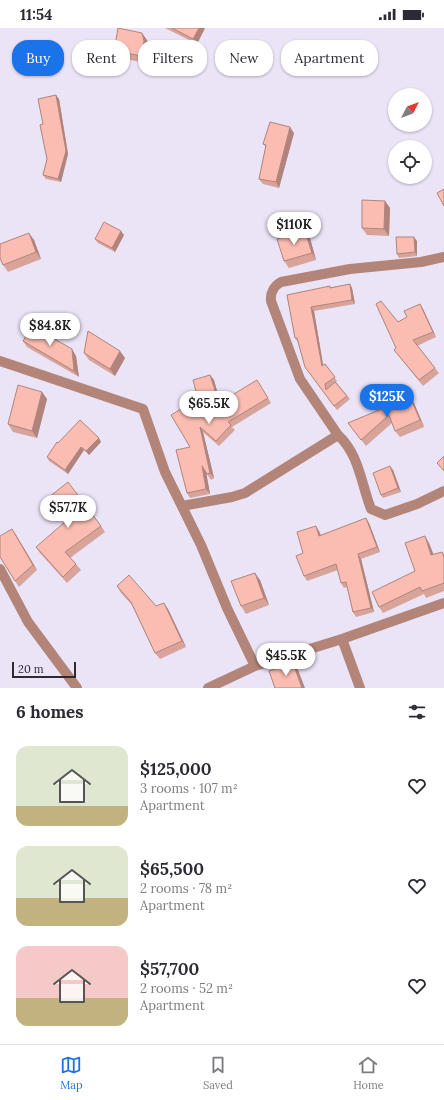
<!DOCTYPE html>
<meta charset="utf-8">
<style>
:root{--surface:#fff;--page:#f7f7f7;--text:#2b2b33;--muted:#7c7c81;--line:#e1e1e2;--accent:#1a73e8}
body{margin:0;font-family:Lora,serif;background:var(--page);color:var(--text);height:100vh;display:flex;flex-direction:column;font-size:15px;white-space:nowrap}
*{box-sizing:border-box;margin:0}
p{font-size:13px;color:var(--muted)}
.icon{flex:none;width:22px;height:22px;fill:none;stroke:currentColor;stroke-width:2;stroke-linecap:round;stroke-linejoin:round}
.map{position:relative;height:660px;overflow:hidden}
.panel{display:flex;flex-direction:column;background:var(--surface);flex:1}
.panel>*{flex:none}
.guide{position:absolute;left:12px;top:12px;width:420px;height:36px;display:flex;gap:8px}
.needle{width:26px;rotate:48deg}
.buttons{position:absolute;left:388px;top:60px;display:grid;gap:8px}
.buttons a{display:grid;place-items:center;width:44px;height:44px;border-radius:50%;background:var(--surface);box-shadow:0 1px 3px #0004;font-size:20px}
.scale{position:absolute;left:12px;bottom:10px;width:64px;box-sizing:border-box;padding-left:4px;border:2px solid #2c2930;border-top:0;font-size:11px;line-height:14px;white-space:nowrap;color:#2c2930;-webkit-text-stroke:3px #ebe3f6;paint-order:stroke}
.price{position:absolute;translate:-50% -34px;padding:0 9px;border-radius:14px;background:#fff;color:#222;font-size:13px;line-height:26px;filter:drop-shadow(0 1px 2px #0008)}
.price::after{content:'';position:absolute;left:50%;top:24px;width:12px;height:9px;margin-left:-6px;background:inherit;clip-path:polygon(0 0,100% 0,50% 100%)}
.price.on{background:var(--accent);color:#fff}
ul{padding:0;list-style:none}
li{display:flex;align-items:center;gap:12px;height:100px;padding:0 16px}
li span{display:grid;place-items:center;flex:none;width:112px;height:80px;border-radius:12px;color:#555}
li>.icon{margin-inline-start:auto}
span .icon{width:48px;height:48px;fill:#fffc;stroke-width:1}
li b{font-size:17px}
h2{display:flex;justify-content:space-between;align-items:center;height:48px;padding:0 16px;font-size:17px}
.tag{padding:0 14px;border-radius:16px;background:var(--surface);box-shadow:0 1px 3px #0004;font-size:14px;line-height:36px}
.tag.on{background:var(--accent);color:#fff}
.status{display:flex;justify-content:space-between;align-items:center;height:28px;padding:0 20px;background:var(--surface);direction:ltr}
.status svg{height:11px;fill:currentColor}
.dock{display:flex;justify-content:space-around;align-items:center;height:56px;border-top:1px solid var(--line);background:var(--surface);font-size:11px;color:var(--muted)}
.dock a{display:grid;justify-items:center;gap:2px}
.dock .on{color:var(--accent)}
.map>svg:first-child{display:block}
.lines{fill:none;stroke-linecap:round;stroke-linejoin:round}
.street{stroke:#b38579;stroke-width:10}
.wall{fill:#d8a399}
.shaded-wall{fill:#b0847d}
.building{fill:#fbbdb2;stroke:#b0847d}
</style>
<div class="status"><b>11:54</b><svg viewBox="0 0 49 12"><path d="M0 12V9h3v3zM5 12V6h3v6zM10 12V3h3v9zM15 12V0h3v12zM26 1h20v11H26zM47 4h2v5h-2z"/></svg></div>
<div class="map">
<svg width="444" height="660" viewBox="0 0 444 660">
<rect width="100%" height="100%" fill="#ebe3f6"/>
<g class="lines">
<!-- street -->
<path class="street" d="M0,333L143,381L165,444L201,517L227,580L255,638
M338,407L300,351L271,273C270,265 274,258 281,254L350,241L421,234L444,229
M182,478L232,469L245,465L338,407C359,426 361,455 371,481L385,487L417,476L444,463
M0,541L28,594L77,660
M342,611L360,660
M208,660L255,638L342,611L444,575"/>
</g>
<!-- wall -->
<path class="wall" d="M165,0H205L197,16Z
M147,12L149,20L147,35L119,30L114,23Z
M59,71L68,126L61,154L46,151L43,147L47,131L43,96Z
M294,105L279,160L263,156L259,151L266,119L263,116Z
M385,173L390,180L389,208L367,207L362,200Z
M124,207L115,224L98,215L95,211Z
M310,210L316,232L289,240L284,233Z
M34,212L41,231L8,244L3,237Z
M417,213V228L399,230L397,226Z
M350,256L352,260L355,276L314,283L323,337L325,336L337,353L336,354L350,371L337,382L305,339L298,314L295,310L287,267Z
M420,276L423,281L436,309L417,318L439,345L423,358L394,322L396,320L398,294L407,289Z
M23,313L72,321L76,328L79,349L27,319Z
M84,325L125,330L115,348L89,332Z
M210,347L214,352L220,374L260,357L271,375L232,399L235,402L219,418L203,404L214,450L211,452L206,445L210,466L190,470L187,465L190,419L198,371Z
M42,364L47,371L37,410L13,404L8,396Z
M410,369L414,375L424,399L400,409L395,403L392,395L366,418L348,395Z
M101,414L89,427L84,422L68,446L49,433L47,429L58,415Z
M393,442L401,464L383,470L381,467Z
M369,495L380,524L361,531L374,584L356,589L353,584L347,559L344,560L341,555L338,542L307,553L304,548L303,525L319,503L321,507Z
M101,498L105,504L70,530L76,536L81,542L67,555L40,525L36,519Z
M12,501L16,507L37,542L19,559L15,553Z
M429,515L434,527L442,524L444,526V563L426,570L424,566L383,585L379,579L415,543Z
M260,552L269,577L246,586L241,578Z
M117,558L156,578L168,581L186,619L160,631L155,625L132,577L121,565Z"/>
<!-- shaded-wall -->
<path class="shaded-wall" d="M199,0H205L197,16L193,11Z
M142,5L147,12L149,20L147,35L142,28Z
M56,67L59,71L68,126L61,154L58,151Z
M290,99L294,105L279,160L276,154Z
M385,173L390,180L389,208L384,201Z
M121,203L124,207L115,224L112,220Z
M305,203L310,210L316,232L312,225Z
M29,205L34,212L41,231L36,224Z
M414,209L417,213V228L415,224Z
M350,256L352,260L355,276L352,272Z
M420,276L423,281L436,309L433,304Z
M311,279L314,283L324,342L322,338Z
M72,321L76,328L79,349L74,343Z
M120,323L125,330L115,348L110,341Z
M210,347L214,352L222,381L219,375Z
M42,364L47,371L37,410L32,403Z
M410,369L414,375L424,399L420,392Z
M200,399L203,404L214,450L210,445Z
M99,410L101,414L89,427L86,423Z
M81,419L84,422L68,446L65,442Z
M202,438L206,443L210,466L206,461Z
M390,438L393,442L401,464L398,460Z
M366,490L369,495L380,524L377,519Z
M316,498L319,503L322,512L319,508Z
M12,501L16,507L37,542L33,537Z
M425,508L429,515L436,534L431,527Z
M358,526L361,531L374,584L371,580Z
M255,545L260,552L269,577L264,570Z
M164,575L168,581L186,619L182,613Z
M293,635L298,642L305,660H302Z"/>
<!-- building -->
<path class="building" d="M118,0L142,5L144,13L142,28L114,23Z
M172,0H199L193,11Z
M56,67L66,123L58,151L43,147L47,131L40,97L43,96L38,71Z
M270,94L290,99L276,154L259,151L266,117L263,116Z
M444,161V178L437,165Z
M362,172L385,173L384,201L362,200Z
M104,194L121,203L112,220L95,211Z
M305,203L312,225L284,233L277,211Z
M29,205L36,224L3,237L0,230V216Z
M396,209H414L415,224L397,226Z
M350,256L352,272L311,279L322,338L325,336L335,349L325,356L326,362L335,354L347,368L334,378L305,339L297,310H295L287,267L330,258V260Z
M381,273L398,294L407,289L404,283L420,276L433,304L413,312L435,340L419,352L394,322L396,320L376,276Z
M32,298L72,321L74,343L23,313Z
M88,303L120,323L110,341L84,325Z
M210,347L219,375L257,352L268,370L228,394L231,397L216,413L200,399L210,445L207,446L202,438L206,461L187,465L176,422L190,419L171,387L198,371L193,352Z
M18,357L42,364L32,403L8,396Z
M410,369L420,392L395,403L389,387L361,412L348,395Z
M80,392L99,410L86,423L81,419L65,442L47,429L57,414L58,415Z
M444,428V443L437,435Z
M390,438L398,460L381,467L373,445Z
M68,454L101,498L65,524L76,536L63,549L36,519L65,494L48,470Z
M366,490L377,519L358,526L371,580L353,584L346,554L341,555L336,536L304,548L296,528L303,525L297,504L316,498L319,508Z
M12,501L33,537L15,553L0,529V508Z
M425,508L431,527L442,524L444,529V555L422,563L420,559L379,579L372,564L415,543L405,515Z
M255,545L264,570L241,578L231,553Z
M129,547L156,578L164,575L182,613L155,625L131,574L117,558Z
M293,635L302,660H275L269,643Z"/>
</svg>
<div class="buttons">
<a><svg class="needle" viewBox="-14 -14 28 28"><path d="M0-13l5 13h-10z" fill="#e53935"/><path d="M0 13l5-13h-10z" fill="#7c7c81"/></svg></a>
<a><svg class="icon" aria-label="locate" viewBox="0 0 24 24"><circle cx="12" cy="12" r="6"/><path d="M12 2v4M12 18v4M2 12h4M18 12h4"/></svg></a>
</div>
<div class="scale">20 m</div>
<b class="price" style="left:294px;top:218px">$110K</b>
<b class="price" style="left:50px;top:319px">$84.8K</b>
<b class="price on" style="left:387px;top:390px">$125K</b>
<b class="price" style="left:209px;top:397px">$65.5K</b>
<b class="price" style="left:68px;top:501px">$57.7K</b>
<b class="price" style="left:286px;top:649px">$45.5K</b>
<div class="guide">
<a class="tag on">Buy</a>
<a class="tag">Rent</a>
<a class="tag">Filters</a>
<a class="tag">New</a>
<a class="tag">Apartment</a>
</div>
</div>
<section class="panel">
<h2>6 homes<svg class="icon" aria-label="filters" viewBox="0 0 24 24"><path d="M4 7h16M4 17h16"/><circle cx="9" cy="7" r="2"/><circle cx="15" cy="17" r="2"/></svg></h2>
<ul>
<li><span style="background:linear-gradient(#dfe7d0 75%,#c2b280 0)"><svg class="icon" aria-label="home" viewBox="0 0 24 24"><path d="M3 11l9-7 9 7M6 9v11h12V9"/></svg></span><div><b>$125,000</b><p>3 rooms · 107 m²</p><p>Apartment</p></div><svg class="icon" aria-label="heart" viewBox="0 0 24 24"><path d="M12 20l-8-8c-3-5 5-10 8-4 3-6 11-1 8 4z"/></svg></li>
<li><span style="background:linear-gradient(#dfe7d0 65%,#c2b280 0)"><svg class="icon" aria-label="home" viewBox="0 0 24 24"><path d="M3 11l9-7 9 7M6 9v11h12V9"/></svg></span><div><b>$65,500</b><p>2 rooms · 78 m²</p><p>Apartment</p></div><svg class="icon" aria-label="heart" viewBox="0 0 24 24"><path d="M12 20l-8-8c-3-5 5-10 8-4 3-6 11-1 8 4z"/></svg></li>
<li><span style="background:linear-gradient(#f6c9c9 65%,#c2b280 0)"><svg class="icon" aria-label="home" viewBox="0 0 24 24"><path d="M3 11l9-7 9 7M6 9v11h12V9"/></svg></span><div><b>$57,700</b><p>2 rooms · 52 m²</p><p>Apartment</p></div><svg class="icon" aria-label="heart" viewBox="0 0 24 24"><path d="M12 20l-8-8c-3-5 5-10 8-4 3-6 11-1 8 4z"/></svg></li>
</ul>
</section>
<nav class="dock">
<a class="on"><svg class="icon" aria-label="map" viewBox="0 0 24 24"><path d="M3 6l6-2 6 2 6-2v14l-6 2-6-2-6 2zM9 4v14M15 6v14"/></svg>Map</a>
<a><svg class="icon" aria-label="saved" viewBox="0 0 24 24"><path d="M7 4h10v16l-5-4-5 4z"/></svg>Saved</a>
<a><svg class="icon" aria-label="home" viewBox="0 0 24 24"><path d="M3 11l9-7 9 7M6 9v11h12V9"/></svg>Home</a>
</nav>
